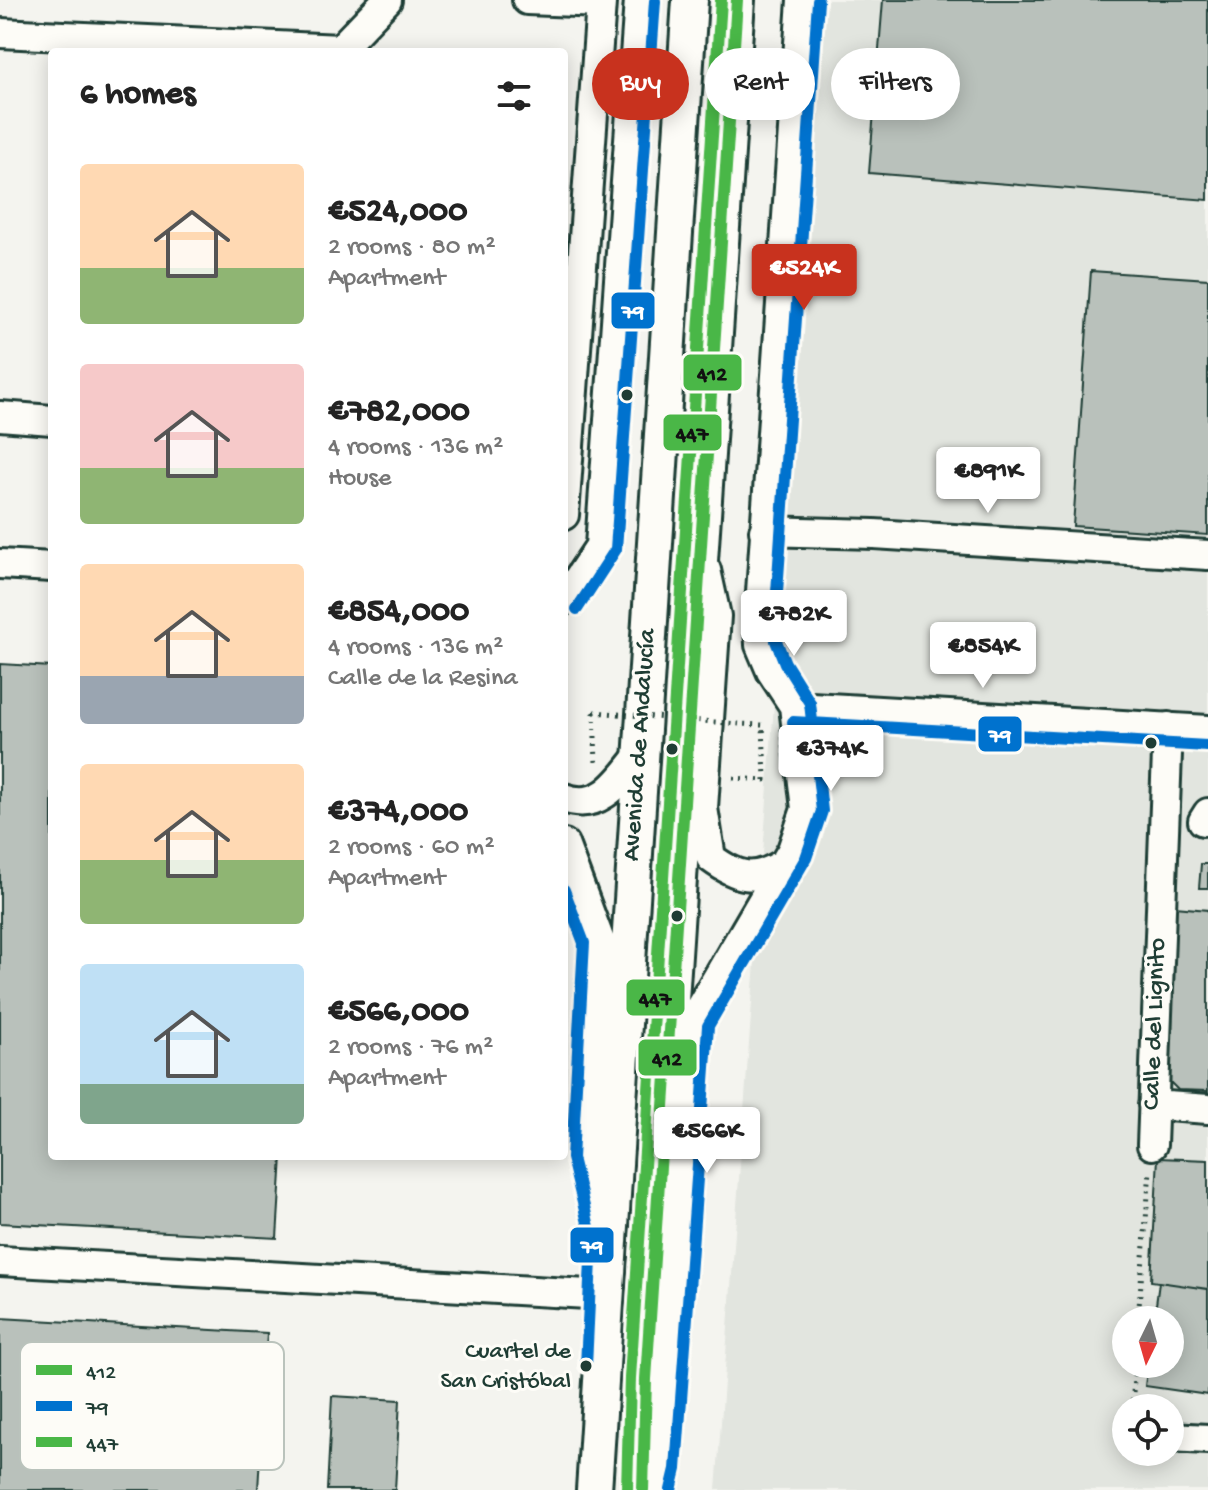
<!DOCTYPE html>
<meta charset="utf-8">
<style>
:root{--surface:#fff;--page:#f6f6f6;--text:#222;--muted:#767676;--accent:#c8321e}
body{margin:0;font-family:"Gochi Hand",sans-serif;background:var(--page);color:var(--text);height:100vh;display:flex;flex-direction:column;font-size:30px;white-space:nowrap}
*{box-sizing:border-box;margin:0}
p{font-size:26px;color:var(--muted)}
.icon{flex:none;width:44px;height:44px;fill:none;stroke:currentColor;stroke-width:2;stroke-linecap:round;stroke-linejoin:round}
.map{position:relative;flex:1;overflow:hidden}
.panel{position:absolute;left:48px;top:48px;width:520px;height:1112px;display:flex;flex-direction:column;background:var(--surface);border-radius:8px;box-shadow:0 4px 20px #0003}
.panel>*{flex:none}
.banner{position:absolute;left:592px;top:48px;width:496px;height:72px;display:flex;gap:16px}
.needle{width:52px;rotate:185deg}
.controls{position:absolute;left:1112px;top:1306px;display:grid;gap:16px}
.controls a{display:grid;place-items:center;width:72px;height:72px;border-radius:50%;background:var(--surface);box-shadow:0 4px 20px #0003;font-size:40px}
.price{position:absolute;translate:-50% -68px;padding:0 18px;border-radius:8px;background:#fff;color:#222;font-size:26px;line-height:52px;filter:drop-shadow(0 2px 4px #0008)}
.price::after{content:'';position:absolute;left:50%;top:48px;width:24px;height:18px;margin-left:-12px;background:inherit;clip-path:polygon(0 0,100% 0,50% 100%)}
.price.on{background:var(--accent);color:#fff}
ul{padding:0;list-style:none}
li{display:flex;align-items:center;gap:24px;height:200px;padding:0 32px}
li span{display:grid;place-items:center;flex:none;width:224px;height:160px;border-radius:8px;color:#555}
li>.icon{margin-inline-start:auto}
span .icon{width:96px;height:96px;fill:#fffc;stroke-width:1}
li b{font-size:34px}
h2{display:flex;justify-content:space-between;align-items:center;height:96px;padding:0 32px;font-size:34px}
.chip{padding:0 28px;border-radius:36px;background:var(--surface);box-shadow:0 4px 20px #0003;font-size:28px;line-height:72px}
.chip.on{background:var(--accent);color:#fff}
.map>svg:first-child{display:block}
.built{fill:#e2e5df;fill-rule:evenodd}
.building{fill:#b9c1bb;stroke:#1f3d34;stroke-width:2}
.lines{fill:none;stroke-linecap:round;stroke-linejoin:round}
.minor-casing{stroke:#1f3d34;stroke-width:34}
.major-casing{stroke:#1f3d34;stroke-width:40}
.path{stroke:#1f3d34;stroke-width:5;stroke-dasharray:2 6;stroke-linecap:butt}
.minor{stroke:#fdfcf7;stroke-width:28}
.major{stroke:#fdfcf7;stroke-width:34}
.path-bridge{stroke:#1f3d34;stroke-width:5;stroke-dasharray:2 6;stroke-linecap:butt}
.bus-1-casing{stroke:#fdfcf7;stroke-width:18}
.bus-2-casing{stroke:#fdfcf7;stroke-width:18}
.bus-3-casing{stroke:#fdfcf7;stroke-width:18}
.bus-1{stroke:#4ab747;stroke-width:12}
.bus-2{stroke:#0072ce;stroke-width:12}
.bus-3{stroke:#4ab747;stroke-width:12}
.bus-dot{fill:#1f3d34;stroke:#fdfcf7;stroke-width:3}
.labels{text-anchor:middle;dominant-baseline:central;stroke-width:6;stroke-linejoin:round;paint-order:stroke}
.bus-label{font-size:24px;fill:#1f3d34;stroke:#fdfcf7;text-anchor:end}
.street-label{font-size:26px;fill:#1f3d34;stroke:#fdfcf7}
.key{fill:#fdfcf7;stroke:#bac3bc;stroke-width:2}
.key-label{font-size:22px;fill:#1f3d34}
.line-badge{stroke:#fdfcf7;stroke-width:3}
.badge-label{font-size:22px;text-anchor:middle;font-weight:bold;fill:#fff}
.pale-badge-label{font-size:22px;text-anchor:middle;font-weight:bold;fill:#111}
</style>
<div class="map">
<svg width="1208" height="1490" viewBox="0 0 1208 1490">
<rect width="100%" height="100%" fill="#f4f4ef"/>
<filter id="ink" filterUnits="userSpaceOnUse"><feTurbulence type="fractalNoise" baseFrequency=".0125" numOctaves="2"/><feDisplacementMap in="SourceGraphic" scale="16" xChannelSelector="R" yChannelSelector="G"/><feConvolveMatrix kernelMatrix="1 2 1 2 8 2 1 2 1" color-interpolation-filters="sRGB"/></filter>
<g filter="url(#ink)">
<!-- built -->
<path class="built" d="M826,0H1208V1490H716ZM1126,1320H1170V1364H1126ZM1126,1408H1170V1452H1126Z"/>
<!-- building -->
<path class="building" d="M883,0H1208V200L869,173Z
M1091,271L1208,279V535L1073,526Z
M0,664L52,667V1156H282L277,1238L0,1223Z
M1201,864H1208V888H1199Z
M1175,907L1208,910V1091L1178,1090L1165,1077Z
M1158,1158L1208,1160V1289L1151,1281Z
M1159,1282L1208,1289V1395L1145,1386L1148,1364H1170V1320H1154Z
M0,1318L267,1333L258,1490H0Z
M332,1396L400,1400L395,1490H327Z"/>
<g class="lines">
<defs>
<path id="minor" d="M527,0L601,3V0
M0,33L340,49L387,0
M0,416L52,420
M564,515L601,3
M764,531L874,534L1208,555
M0,564L52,567
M706,570L716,616L703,808L711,858C738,878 754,882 783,864
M564,600L600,546L639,0
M794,706L1208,730
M564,798C601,812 620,780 641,754
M1203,821L1208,813
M564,844L600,941L588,1157L606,1226
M1153,1105L1208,1109
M1152,1145L1168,727
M0,1261L606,1295
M1170,1437L1208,1439
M655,1490L660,1468L692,1021L792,850L806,809L794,706L771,671L760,645L759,621L802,0"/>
<path id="major" d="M594,1490L690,0
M643,1490L646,1379L737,0"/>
</defs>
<!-- minor casing -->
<use href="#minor" class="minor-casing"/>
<!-- major casing -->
<use href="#major" class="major-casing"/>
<!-- path -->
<path class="path" d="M594,712L596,763
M733,778L765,780L763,725L739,724
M1138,1320L1150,1170
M1132,1408L1135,1364"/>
<!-- minor -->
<use href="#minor" class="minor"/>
<!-- major -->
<use href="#major" class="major"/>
<!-- path-bridge -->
<path class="path-bridge" d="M594,712L739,724"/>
<defs>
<path id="bus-1" d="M643,1490L646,1379L737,0"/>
<path id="bus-2" d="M577,609L616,549L655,1
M793,722L1207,746
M564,890L584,943L572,1158L592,1239L586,1366
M671,1490L676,1469L708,1026L806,858L822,811L810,703L785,663L776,641L775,621L818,1"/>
<path id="bus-3" d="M627,1490L630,1378L721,0"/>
</defs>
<!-- bus-1 casing -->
<use href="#bus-1" class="bus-1-casing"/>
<!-- bus-2 casing -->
<use href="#bus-2" class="bus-2-casing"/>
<!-- bus-3 casing -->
<use href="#bus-3" class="bus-3-casing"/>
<!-- bus-1 -->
<use href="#bus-1" class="bus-1"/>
<!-- bus-2 -->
<use href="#bus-2" class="bus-2"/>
<!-- bus-3 -->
<use href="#bus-3" class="bus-3"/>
</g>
</g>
<!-- markers -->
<g class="bus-dot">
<circle cx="627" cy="395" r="7"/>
<circle cx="1151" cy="743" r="7"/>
<circle cx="672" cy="749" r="7"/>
<circle cx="677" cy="916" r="7"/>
<circle cx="586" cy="1366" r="7"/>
</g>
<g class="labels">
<!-- bus labels -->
<g class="bus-label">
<text x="571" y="1352">Cuartel de<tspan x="571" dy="30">San Cristóbal</tspan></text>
</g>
<!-- street labels -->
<g class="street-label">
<text transform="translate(641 745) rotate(-86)">Avenida de Andalucía</text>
<text transform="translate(1156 1024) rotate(-88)">Calle del Lignito</text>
</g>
</g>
<!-- legend -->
<rect x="20" y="1342" width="264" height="128" rx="12" class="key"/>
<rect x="36" y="1365" width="36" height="10" fill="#4ab747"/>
<rect x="36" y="1401" width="36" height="10" fill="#0072ce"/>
<rect x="36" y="1437" width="36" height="10" fill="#4ab747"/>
<g class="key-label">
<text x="86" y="1378">412</text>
<text x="86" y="1414">79</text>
<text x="86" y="1450">447</text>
</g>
<g class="line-badge">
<rect x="610" y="291" width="46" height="39" rx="8" fill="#0072ce"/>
<rect x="682" y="353" width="61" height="39" rx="8" fill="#4ab747"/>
<rect x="662" y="413" width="61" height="39" rx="8" fill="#4ab747"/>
<rect x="977" y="715" width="46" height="38" rx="8" fill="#0072ce"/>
<rect x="625" y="978" width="61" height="39" rx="8" fill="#4ab747"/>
<rect x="637" y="1038" width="61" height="39" rx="8" fill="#4ab747"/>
<rect x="569" y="1226" width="46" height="38" rx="8" fill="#0072ce"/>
</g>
<g class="badge-label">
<text x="633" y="318">79</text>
<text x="1000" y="742">79</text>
<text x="592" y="1253">79</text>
</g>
<g class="pale-badge-label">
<text x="712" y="380">412</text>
<text x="692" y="440">447</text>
<text x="655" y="1005">447</text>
<text x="667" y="1065">412</text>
</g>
</svg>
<div class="controls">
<a><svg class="needle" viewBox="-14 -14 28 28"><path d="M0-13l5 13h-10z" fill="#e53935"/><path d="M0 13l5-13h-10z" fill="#767676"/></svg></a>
<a><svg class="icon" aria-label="locate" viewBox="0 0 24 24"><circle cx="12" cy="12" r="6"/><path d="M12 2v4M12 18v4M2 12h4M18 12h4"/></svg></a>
</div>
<b class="price on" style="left:804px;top:312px">€524K</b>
<b class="price" style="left:988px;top:515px">€891K</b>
<b class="price" style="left:794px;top:658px">€782K</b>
<b class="price" style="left:983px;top:690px">€854K</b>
<b class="price" style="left:831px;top:793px">€374K</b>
<b class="price" style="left:707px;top:1175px">€566K</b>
<div class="banner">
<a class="chip on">Buy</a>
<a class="chip">Rent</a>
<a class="chip">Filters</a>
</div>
<section class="panel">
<h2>6 homes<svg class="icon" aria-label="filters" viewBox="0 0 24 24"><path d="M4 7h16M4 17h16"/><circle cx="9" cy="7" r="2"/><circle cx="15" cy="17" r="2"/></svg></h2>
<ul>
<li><span style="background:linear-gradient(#ffd9b3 65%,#8fb573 0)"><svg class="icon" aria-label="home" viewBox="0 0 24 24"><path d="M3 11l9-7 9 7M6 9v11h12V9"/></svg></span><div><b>€524,000</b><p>2 rooms · 80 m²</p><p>Apartment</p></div></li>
<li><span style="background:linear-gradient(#f6c9c9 65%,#8fb573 0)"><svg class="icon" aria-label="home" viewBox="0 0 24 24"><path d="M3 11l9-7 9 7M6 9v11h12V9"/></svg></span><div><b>€782,000</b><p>4 rooms · 136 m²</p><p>House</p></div></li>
<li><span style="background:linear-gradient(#ffd9b3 70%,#9aa5b1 0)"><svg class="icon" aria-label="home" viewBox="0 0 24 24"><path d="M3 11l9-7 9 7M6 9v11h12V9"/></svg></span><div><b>€854,000</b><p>4 rooms · 136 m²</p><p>Calle de la Resina</p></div></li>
<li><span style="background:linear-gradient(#ffd9b3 60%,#8fb573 0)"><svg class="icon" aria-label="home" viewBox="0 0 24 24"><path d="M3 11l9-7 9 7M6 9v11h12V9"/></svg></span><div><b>€374,000</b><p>2 rooms · 60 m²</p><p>Apartment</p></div></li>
<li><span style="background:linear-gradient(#bfe0f5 75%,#7fa58c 0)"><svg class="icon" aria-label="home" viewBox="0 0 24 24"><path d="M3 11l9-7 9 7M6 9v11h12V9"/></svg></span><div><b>€566,000</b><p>2 rooms · 76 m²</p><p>Apartment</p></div></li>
</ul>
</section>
</div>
